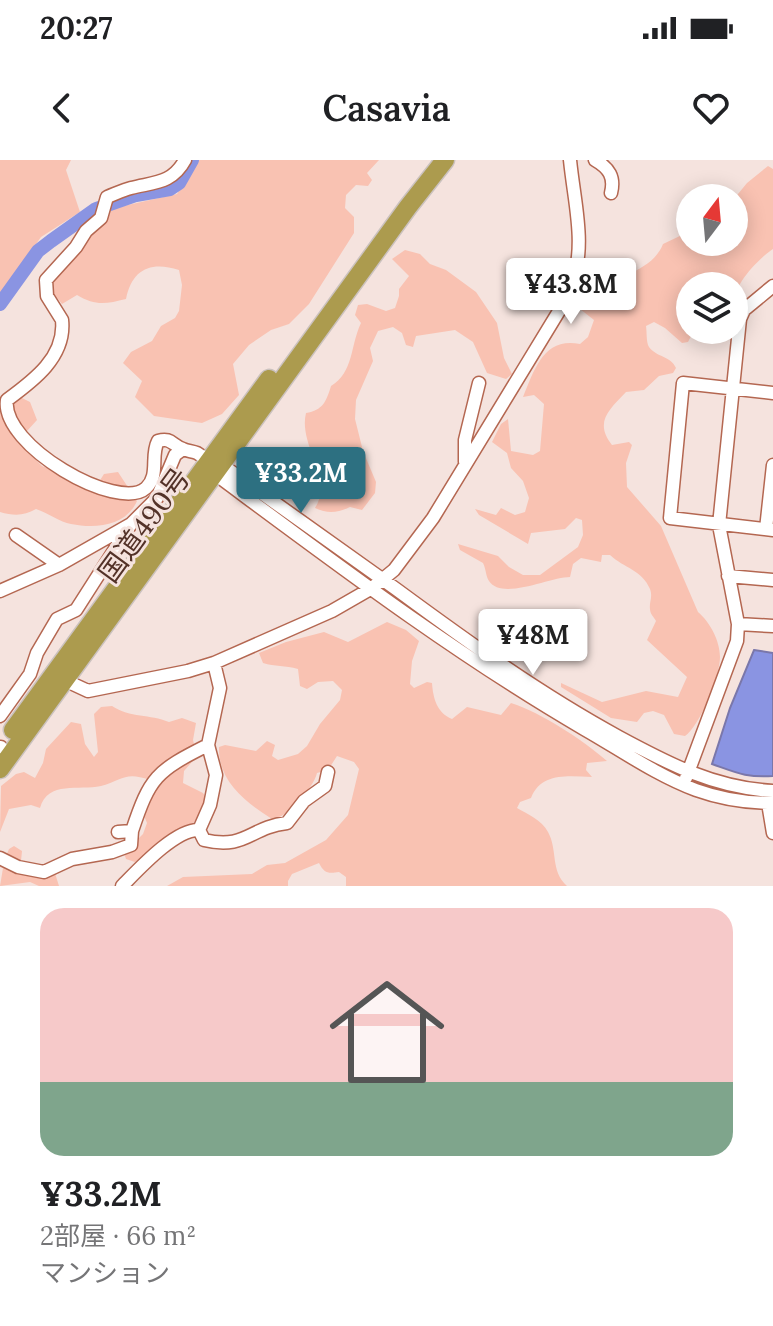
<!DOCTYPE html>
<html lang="ja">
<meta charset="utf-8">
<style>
:root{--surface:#fff;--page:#f2f2f2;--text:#202124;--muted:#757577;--line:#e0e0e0;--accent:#2d7081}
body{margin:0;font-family:Lora,"Noto Sans JP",serif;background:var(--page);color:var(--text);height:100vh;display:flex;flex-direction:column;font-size:30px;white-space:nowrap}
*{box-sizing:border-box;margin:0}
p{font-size:26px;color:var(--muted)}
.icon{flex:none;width:44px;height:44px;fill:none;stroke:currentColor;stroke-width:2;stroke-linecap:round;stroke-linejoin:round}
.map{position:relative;height:726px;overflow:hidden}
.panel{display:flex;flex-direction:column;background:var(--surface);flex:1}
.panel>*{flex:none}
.needle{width:52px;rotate:16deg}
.tools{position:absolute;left:676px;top:24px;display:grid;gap:16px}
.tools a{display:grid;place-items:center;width:72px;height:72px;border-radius:50%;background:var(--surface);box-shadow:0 4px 20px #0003;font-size:40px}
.price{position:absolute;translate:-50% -68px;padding:0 18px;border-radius:8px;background:#fff;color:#222;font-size:26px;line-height:52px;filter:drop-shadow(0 2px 4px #0008)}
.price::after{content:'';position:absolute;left:50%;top:48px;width:24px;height:18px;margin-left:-12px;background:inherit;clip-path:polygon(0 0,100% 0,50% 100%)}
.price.current{background:var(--accent);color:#fff}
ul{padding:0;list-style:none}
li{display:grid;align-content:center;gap:16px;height:424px;padding:0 40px}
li+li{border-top:2px solid var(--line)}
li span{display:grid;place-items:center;height:248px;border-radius:24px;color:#555}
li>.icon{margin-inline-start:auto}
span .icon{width:144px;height:144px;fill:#fffc;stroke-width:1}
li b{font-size:34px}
.status{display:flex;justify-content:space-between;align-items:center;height:56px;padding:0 40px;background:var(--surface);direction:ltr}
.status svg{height:22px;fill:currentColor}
header{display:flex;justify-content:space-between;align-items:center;height:104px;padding:0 40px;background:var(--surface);font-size:36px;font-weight:600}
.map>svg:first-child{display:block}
.green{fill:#f9c2b2}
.water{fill:#8a94e2;stroke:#7a77aa;stroke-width:2}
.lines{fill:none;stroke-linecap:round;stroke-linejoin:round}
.river{stroke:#8a94e2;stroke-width:14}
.minor-casing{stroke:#b46751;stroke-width:15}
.highway-casing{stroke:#cbc2be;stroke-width:21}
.minor{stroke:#fff;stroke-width:12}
.highway{stroke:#ac9b4e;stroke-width:18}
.labels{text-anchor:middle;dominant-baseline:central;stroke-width:6;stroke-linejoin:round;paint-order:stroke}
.street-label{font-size:28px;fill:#533228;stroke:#f5e3de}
</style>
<div class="status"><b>20:27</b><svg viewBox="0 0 49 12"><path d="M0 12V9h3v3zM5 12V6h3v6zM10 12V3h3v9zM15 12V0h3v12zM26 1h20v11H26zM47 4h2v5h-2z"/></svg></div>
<header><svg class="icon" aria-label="back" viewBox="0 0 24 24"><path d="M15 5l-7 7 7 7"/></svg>Casavia<svg class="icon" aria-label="heart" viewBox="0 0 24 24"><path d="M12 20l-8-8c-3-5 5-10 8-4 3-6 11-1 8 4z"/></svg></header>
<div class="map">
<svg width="773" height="726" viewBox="0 0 773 726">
<rect width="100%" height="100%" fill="#f5e3de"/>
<!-- green -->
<path class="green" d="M0,0H71L66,10L80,52L41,77L0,135Z
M198,0H379L367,13L372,20L368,26L356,25L346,35L345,48L354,57V73L309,144L289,164L271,170L249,185L233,204L239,235L222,254L202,263L154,256L135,237L142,221L123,203L131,192L152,181L161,166L175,158L179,151L182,125L179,110C151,101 132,109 126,139C106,144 95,146 77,135L62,144L54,134L53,123L110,49L177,34Z
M768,6L773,9V89C758,99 736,122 734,141V126H690V170H703L702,174L691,176L688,182L682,183L665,168L654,162L646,166C647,172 646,182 649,187C656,197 671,196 676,208L673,213L659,216L644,230L626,232C609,250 594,262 612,285L629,282L632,285L626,303L627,327L661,366L698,452C710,462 720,481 720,497C720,516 700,566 685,576L674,574L664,555L653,551L644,553L637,562L611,558L561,527V523L602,542L646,531L678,537L687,517L647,480L656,461C654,457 650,454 650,449C649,442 653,437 650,429C642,410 624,408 610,395H602L601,402L581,398L573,404L570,417C550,417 502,441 489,421C486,417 486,409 483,403L460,390L458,384L498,396L509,407L523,415H540L578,387L583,375L582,360L576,358L565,369L531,373L528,384L479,355L475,349L496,355L501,348L515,355L525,352L529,338L523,321L511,308L507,293L492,282L501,264L508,259L511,291L533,295L540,291L544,244L534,235L523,237C535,208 544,177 580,184L588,177L594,160L580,149L581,142L597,138C615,112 651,114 663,84L682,75L690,79V82H734V38L725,37L738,34L747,23Z
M405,90L420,94L430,104L446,110L476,132L497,163L504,198L512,214L506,219L487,213L473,182L455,170L416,176L413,187L406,185L402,173L393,167L378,171L370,188L373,201L356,240L355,259L363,291L376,322L375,333L362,350L350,347C337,353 328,354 315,348C334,318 298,285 306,253C323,250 326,242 331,226C354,212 350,186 361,163L355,155L358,145L367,144L386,151L395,148L399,136V129L409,116L392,99Z
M20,237L30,242L37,260L27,271L24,288L42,306L95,328L104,314L118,312L137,341C126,366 96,369 71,364C60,362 48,353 36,349C24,356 14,356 0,352V238L15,242Z
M387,462L406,470L419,481L412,501L410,524L414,528L427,522L432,523C433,538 437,553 452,559L467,547L501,555L511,543C542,553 583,580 607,601L587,603L586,610L592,617C568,616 541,612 531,638L520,642L517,648C527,654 542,660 548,672C558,690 550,711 567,726H346V717L339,712C328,714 324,713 319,703L292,714L288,721V726H167L183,717L252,714L267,705L285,703L326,680L348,655L359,609L354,602L337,596L328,610L317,613C314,627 287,659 272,659C245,642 218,621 219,587L225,585L256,591L267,581L275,585L272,596L278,600L298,594L307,586L320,564L340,540L342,530L333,521L318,522L307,529L300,526L298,509C285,505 275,507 263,503L259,493L286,482L324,472L348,482Z
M112,546C130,558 150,554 169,562L182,558L196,563L193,580L197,596L184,611L183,623L203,633L207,639L201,654L194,662L135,702L126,699L124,693L143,674L147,663L142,651L150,620C125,611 123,620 101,626C79,631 48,620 40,648L31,645L9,649L0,672L1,626L16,614L24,612L35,618L43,603L46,589L71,562L81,564L85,584L94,597L98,592L94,554L101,547Z
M14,686L22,691L21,701L39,707L46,704L54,710L59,726H39L30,722L0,726L3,708L0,707V695L6,696L9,689Z"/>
<!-- water -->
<path class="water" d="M754,490L773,493V616C746,618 735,612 712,604L730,548Z"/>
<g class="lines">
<!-- river -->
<path class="river" d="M0,144L38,91L51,81L96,49L136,35L170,29L179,23L192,0"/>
<defs>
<path id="minor" d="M185,0C172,24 154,22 131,28C123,30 115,34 107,37L101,58L86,71L76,87L46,120L47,136L62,160C66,197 33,221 7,240C0,285 118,353 146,328C160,315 150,296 158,281C171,277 172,285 183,289C187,291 192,291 197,293C206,299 211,302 222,305C280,346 338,387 396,429C468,482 540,534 619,577C669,604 715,628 773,631
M595,0C609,8 615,17 611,33
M773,233L683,223L670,358L773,370
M465,302V280L479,223
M212,308L215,314C335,403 455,494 584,569C621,590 656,615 696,630C721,639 746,643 773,643
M766,369L773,305
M16,375L59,405
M728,416L773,420
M0,431L59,405L131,364L157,338L175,295L183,289
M738,464L773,466
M214,503L220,528L208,585L216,615L210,645L199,670L204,680C246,690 250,667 287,663L304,641L325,626L328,612
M60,518L88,531L188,511L214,503L332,451L372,428L394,410L433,358L570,133C587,84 575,49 570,0
M0,556L30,514L37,493L57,459L76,450L131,364
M0,587H1
M686,618L737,481L738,464L719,365L740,159L744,150L773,126
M768,643L773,673
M118,672L132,671C150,617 156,611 208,585
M0,698L18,707L44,712L72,699L112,692L131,685L132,671
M122,726C138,710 175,669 199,670"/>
<path id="highway" d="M13,570L269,219
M0,609L408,47L445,0"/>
</defs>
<!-- minor casing -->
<use href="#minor" class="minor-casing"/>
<!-- highway casing -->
<use href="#highway" class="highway-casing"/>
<!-- minor -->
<use href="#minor" class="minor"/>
<!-- highway -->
<use href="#highway" class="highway"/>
</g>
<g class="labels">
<!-- street labels -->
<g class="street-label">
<text transform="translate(144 365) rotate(-54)">国道490号</text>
</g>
</g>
</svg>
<div class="tools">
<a><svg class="needle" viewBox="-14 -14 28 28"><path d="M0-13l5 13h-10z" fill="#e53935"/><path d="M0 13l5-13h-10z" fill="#757577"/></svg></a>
<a><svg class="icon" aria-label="layers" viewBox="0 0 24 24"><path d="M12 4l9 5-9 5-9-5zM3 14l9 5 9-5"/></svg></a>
</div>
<b class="price" style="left:571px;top:166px">¥43.8M</b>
<b class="price current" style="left:301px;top:355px">¥33.2M</b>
<b class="price" style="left:533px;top:517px">¥48M</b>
</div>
<section class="panel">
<ul>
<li><span style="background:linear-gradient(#f6c9c9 70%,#7fa58c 0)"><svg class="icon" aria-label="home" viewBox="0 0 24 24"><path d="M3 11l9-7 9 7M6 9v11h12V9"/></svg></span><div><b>¥33.2M</b><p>2部屋 · 66 m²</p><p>マンション</p></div></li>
</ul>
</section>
